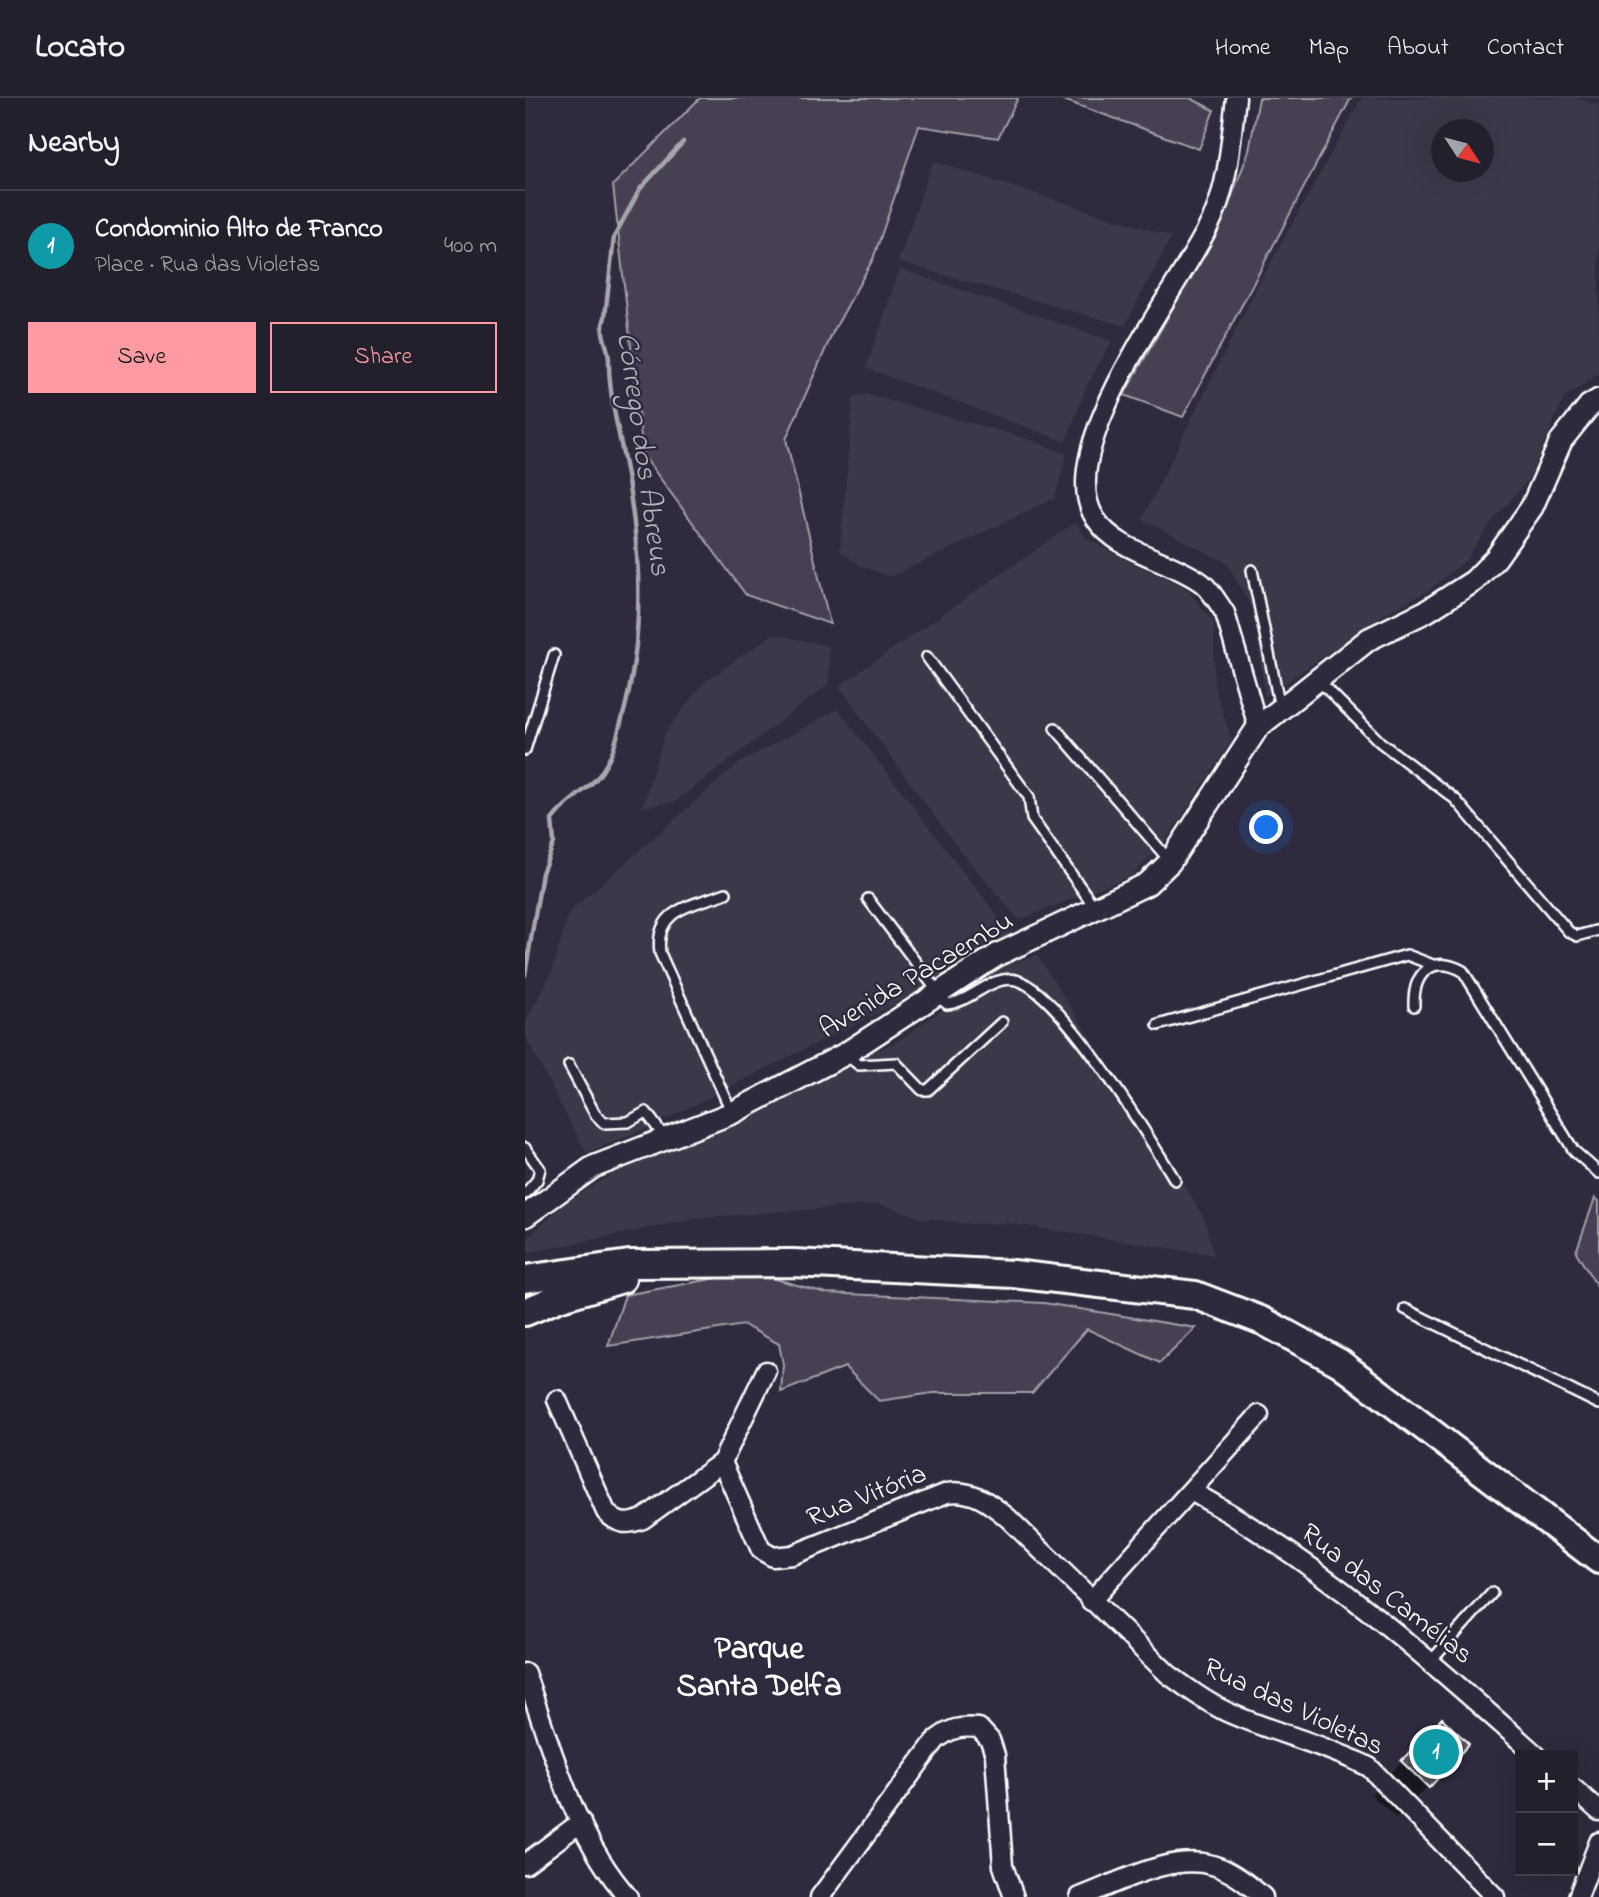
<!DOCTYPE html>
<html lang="en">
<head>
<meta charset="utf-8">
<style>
  :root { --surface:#23202e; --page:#2b2836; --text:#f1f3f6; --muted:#a3a3aa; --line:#403e4a; --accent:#ff9aa2 }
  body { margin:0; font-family:"Indie Flower",sans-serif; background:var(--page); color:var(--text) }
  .controls { position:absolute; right:21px; bottom:21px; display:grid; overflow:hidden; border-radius:0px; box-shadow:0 7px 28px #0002 }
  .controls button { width:63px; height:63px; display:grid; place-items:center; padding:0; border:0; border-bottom:2px solid var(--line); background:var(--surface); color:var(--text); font:35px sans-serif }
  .compass { position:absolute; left:906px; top:21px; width:63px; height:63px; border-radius:50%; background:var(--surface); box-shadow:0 7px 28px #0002; rotate:126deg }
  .you { position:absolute; left:742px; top:730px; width:24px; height:24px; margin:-18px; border:5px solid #fff; border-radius:50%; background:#1a73e8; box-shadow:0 0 0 10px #1a73e833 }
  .badge { display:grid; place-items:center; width:46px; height:46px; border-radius:50%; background:var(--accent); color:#fff; font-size:23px; font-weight:700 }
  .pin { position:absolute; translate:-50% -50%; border:4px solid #fff; box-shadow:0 2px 7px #0006 }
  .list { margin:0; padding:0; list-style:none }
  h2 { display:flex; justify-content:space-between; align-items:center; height:91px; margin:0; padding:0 28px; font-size:30px }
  h2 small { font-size:23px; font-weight:400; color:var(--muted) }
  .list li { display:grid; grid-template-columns:46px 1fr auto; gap:21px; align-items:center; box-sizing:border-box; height:112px; padding:0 28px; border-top:2px solid var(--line) }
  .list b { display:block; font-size:26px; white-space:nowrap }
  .list p { margin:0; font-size:23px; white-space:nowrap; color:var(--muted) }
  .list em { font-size:23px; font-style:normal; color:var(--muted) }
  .actions { display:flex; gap:14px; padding:21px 28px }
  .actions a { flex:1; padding:16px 0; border:2px solid var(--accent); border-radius:0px; text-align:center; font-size:24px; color:var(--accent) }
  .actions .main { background:var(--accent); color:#111 }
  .map { position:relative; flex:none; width:1074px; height:1799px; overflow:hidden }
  header { display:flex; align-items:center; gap:42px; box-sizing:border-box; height:98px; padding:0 35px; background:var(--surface); border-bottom:2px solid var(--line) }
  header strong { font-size:33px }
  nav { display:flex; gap:38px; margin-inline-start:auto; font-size:24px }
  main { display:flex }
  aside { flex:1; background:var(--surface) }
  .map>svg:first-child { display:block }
  .built { fill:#3c3749; fill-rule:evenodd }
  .green { fill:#464152; stroke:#a2a0a8; stroke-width:2 }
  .shadow { fill:#0007 }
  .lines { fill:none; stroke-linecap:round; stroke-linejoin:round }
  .stream { stroke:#a7a6ad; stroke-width:4.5 }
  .building { fill:#595564; stroke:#fff; stroke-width:2 }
  .service-casing { stroke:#fff; stroke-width:14 }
  .minor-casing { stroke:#fff; stroke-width:23 }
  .tertiary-casing { stroke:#fff; stroke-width:26 }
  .primary-casing { stroke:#fff; stroke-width:32 }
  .service { stroke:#2f2a3d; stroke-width:9 }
  .minor { stroke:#2f2a3d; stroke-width:18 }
  .tertiary { stroke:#2f2a3d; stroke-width:21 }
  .primary { stroke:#2f2a3d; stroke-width:26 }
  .labels { text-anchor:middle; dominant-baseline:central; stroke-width:5; stroke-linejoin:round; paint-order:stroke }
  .street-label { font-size:28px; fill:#fff; stroke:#2f2a3d }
  .water-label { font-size:30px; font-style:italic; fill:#b6b4bb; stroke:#2f2a3d }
  .quarter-label { font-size:32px; font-weight:bold; fill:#fff; stroke:#2f2a3d }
</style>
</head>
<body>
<header>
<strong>Locato</strong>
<nav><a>Home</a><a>Map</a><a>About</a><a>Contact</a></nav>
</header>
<main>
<aside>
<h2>Nearby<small></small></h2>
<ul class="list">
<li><span class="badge" style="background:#0f9aa8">1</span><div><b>Condominio Alto de Franco</b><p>Place · Rua das Violetas</p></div><em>400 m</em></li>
</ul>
<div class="actions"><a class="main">Save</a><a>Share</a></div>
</aside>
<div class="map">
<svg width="1074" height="1799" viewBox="0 0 1074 1799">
  <rect width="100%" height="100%" fill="#2f2a3d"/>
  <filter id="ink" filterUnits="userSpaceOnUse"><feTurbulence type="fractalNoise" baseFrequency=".0143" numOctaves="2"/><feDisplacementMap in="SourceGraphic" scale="14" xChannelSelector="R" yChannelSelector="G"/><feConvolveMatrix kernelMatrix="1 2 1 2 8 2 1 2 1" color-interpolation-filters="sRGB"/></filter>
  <g filter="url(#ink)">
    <path class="built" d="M837,0H1051L1074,7V276L1039,300L1004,381L968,422L940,463L903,493L861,515L740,599L729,514L702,465L617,421L733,187ZM916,32H958V74H916Z
      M408,63L646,139L600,228L373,164Z
      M375,171L587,243L561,289L541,344L341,270Z
      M341,296L503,341L542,356L530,400L366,479L336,468L315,453L328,299Z
      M551,424L560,439L602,463L659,488L689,524V588L707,642L642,741L608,777L494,822L432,749L314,588Z
      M248,536L304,548V586L151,703L117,709L140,635L178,585Z
      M313,611L488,838L388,897L125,1029L61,1055L0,938V925L27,874L44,814L214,665Z
      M512,857L627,1034L679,1120L689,1157L482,1125L447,1126L397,1120L355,1106L174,1120L2,1155L0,1143L40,1105L88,1076L248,1008L321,967L373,943L476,870Z"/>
    <path class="green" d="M175,0H493L473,40L394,28L348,161L308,234L261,341L305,526L221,497L118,357L88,87Z
      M533,0H665L689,12L674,51Z
      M734,0H826L658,319L599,297L699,119L724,53Z
      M1070,1100L1074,1103V1192L1051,1154Z
      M225,1174L301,1195L519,1205L671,1230L635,1265L562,1231L507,1295H408L354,1303L320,1269L256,1294L258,1266L254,1246L219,1227L83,1248L100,1197Z"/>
    <path class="shadow" d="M885,1655L903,1688L871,1720L846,1696Z"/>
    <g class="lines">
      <path class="stream" d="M0,877L17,775L29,745L27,722C41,701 67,692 79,670C89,655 92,638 97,621C124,526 114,427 93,332C88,309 84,288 84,265C85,247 73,238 80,219L89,139L115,91L158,44"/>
    </g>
    <path class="building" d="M917,1620L944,1646L904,1690L876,1663Z"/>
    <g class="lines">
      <defs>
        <path id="service" d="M727,472L755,610
          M402,559L504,699L507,721L571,811
          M793,582L855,644L930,701L1044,834L1052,838L1074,832
          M530,630L644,762
          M0,652L29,557
          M201,795C167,808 129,810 135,855L207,1015
          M343,801L407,886L411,897L422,906C445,905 467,876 491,882C534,892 625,1041 650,1082
          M889,908C888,876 906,856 938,873L1049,1053L1074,1075
          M633,927L882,857L908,867
          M321,957L334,967L371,965L397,992H403L477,924
          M44,967L70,1016L79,1025L103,1024L121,1014L140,1040
          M0,1050L15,1071L12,1082L0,1096
          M880,1211L1074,1306
          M906,1563L967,1495"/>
        <path id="minor" d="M711,0C706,39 704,83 688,119C659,186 525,350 570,420C592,455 645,461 677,485C687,493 693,505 700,515L733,629
          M32,1302L81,1414C93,1427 102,1427 118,1421L197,1364L241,1273
          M197,1364L236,1452L248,1459L267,1457L422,1395C447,1391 464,1404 483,1420L643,1576C662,1590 681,1604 702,1614C749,1635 799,1646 844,1669L970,1799
          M666,1393C796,1465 902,1559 1011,1657
          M566,1503L734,1317
          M0,1575C27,1651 49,1738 103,1799
          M1048,1690L1074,1713
          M0,1766L56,1724
          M295,1799L411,1642C426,1630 435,1628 454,1630L465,1642L470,1657L478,1768L489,1799
          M555,1799C593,1785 645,1755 687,1767C706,1772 723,1786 738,1799
          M1053,1799L1074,1744"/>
        <path id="tertiary" d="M0,1118L68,1069L207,1015L320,956L472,857L622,786L645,764L733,629L844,541L902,513L949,483L971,460L1007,409L1036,343L1064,308L1074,302"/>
        <path id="primary" d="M0,1181L104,1166L268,1165L488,1176L670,1197L738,1223L815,1265L1074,1462
          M0,1214L33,1200L97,1181"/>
      </defs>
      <use href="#service" class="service-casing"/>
      <use href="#minor" class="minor-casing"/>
      <use href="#tertiary" class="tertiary-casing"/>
      <use href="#primary" class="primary-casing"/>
      <use href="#service" class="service"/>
      <use href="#minor" class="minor"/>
      <use href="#tertiary" class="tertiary"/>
      <use href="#primary" class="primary"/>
    </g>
  </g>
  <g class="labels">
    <g class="street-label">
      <text transform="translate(392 878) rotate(-31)">Avenida Pacaembu</text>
      <text transform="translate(342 1399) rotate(-22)">Rua Vitória</text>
      <text transform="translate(861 1497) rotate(38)">Rua das Camélias</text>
      <text transform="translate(768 1610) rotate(25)">Rua das Violetas</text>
    </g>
    <g class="water-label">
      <text transform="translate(117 356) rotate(82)">Córrego dos Abreus</text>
    </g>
    <g class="quarter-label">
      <text x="234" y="1552">Parque<tspan x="234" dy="37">Santa Delfa</tspan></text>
    </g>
  </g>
</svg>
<div class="controls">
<button>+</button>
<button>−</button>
</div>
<svg class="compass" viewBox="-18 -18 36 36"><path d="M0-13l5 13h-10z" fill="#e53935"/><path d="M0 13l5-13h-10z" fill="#a3a3aa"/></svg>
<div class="you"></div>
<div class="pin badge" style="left:911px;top:1654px;background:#0f9aa8">1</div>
</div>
</main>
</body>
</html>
